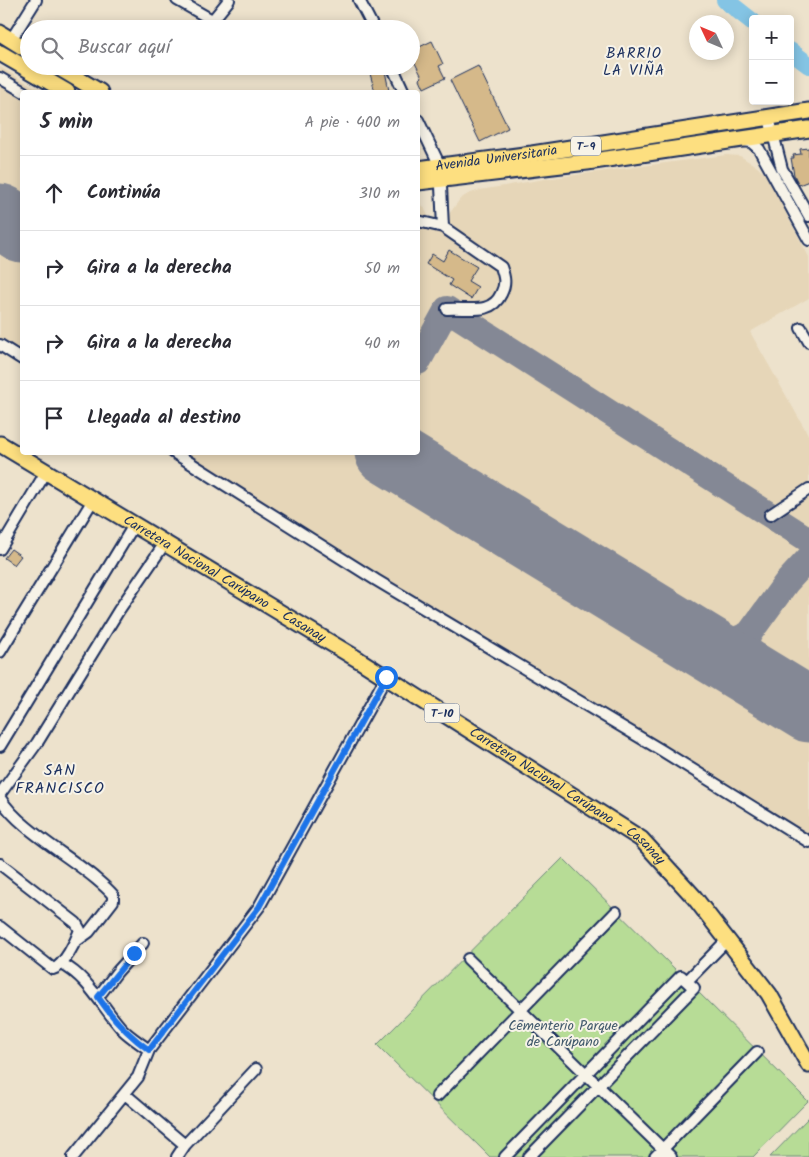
<!DOCTYPE html>
<html lang="es">
<head>
<meta charset="utf-8">
<style>
  :root { --surface:#fff; --page:#f2f2f3; --text:#2b2b33; --muted:#7c7c81; --line:#e1e1e2 }
  body { margin:0; font-family:Kalam,sans-serif; background:var(--page); color:var(--text) }
  .controls { position:absolute; right:15px; top:15px; display:grid; overflow:hidden; border-radius:5px; box-shadow:0 2px 12px #0003 }
  .controls button { width:45px; height:45px; display:grid; place-items:center; padding:0; border:0; border-bottom:1px solid var(--line); background:var(--surface); color:var(--text); font:25px sans-serif }
  .compass { position:absolute; left:689px; top:15px; width:45px; height:45px; border-radius:50%; background:var(--surface); box-shadow:0 2px 12px #0003; rotate:314deg }
  .stop { position:absolute; width:15px; height:15px; margin:-11px; border:4px solid #1a73e8; border-radius:50%; background:#fff }
  .stop.end { background:#1a73e8; border-color:#fff; box-shadow:0 1px 5px #0008 }
  .list { margin:0; padding:0; list-style:none }
  h2 { display:flex; justify-content:space-between; align-items:center; height:65px; margin:0; padding:0 20px; font-size:21px }
  h2 small { font-size:16px; font-weight:400; color:var(--muted) }
  .list li { display:grid; grid-template-columns:32px 1fr auto; gap:15px; align-items:center; box-sizing:border-box; height:75px; padding:0 20px; border-top:1px solid var(--line) }
  .list b { display:block; font-size:19px; white-space:nowrap }
  .list em { font-size:16px; font-style:normal; color:var(--muted) }
  .icon { flex:none; width:28px; height:28px; fill:none; stroke:currentColor; stroke-width:2; stroke-linecap:round; stroke-linejoin:round }
  .map { position:relative; flex:none; width:809px; height:1157px; overflow:hidden }
  .search { position:absolute; background:var(--surface); box-shadow:0 2px 12px #0003; left:20px; top:20px; width:400px; height:55px; display:flex; align-items:center; gap:12px; box-sizing:border-box; padding:0 18px; border-radius:28px; color:var(--muted); font-size:19px }
  .panel { position:absolute; background:var(--surface); box-shadow:0 2px 12px #0003; left:20px; top:90px; width:400px; height:365px; border-radius:5px }
  .map>svg:first-child { display:block }
  .built { fill:#e6d6b8 }
  .green { fill:#b7dc96; stroke:#69867a }
  .lines { fill:none; stroke-linecap:round; stroke-linejoin:round }
  .river { stroke:#84c4e4; stroke-width:18 }
  .taxiway { stroke:#848895; stroke-width:26 }
  .runway { stroke:#848895; stroke-width:65 }
  .building { fill:#d5b98a; stroke:#1b2f5e }
  .minor-casing { stroke:#1b2f5e; stroke-width:14 }
  .highway-casing { stroke:#1b2f5e; stroke-width:19 }
  .minor { stroke:#f7f3e8; stroke-width:10 }
  .highway { stroke:#fddf80; stroke-width:15 }
  .route { stroke:#1a73e8; stroke-width:6 }
  .labels { text-anchor:middle; dominant-baseline:central; stroke-width:4; stroke-linejoin:round; paint-order:stroke }
  .shield { fill:#f7f3e8; stroke:#5d6a87; stroke-width:1 }
  .shield-label { font-size:12px; font-weight:bold; fill:#1b2f5e }
  .street-label { font-size:14px; fill:#1b2f5e; stroke:#f7f3e8 }
  .park-label { font-size:14px; fill:#425a6c; stroke:#f7f3e8 }
  .neighbourhood-label { font-size:15px; letter-spacing:1px; fill:#1b2f5e; stroke:#f7f3e8 }
  .quarter-label { font-size:16px; letter-spacing:1px; fill:#1b2f5e; stroke:#f7f3e8 }
</style>
</head>
<body>
<div class="map">
<svg width="809" height="1157" viewBox="0 0 809 1157">
  <rect width="100%" height="100%" fill="#ede2cc"/>
  <filter id="ink" filterUnits="userSpaceOnUse"><feTurbulence type="fractalNoise" baseFrequency=".02" numOctaves="2"/><feDisplacementMap in="SourceGraphic" scale="10" xChannelSelector="R" yChannelSelector="G"/><feConvolveMatrix kernelMatrix="1 2 1 2 8 2 1 2 1" color-interpolation-filters="sRGB"/></filter>
  <g filter="url(#ink)">
    <path class="built" d="M0,67L43,92H22V363L0,349Z
      M726,155L740,156L756,166L766,175L809,257V298L750,332L809,436V848L289,532L165,453L418,452V202L424,207L429,218L447,217L460,199L468,194L480,190L545,179Z"/>
    <path class="green" d="M563,858L808,1101L753,1157H490L377,1045Z
      M809,1117V1157H770Z"/>
    <g class="lines">
      <path class="river" d="M725,0L753,22
        M790,51L809,65"/>
      <path class="taxiway" d="M418,362L447,309L809,540
        M749,634L786,583L809,558
        M705,647L722,646L749,634C743,651 747,659 754,676"/>
      <path class="runway" d="M0,216L22,230
        M387,452L809,710"/>
    </g>
    <path class="building" d="M432,41L443,64L439,66L445,78L424,88L420,79L422,77L411,55V51Z
      M384,66L389,91L375,92L369,70Z
      M478,66L508,128L480,142L450,80Z
      M809,148V181L799,185L794,175L791,158H794L793,155L801,154L800,149Z
      M449,250L477,267L468,281L478,287L471,299L449,285L452,280L426,264L432,254L443,261Z
      M11,549L21,556L14,565L4,558Z"/>
    <g class="lines">
      <defs>
        <path id="minor" d="M177,0L228,29
          M359,0L374,29
          M212,21L229,0
          M11,40L36,0
          M392,66L404,92
          M0,78L24,92
          M769,118L782,169L809,216
          M418,120L440,166L443,227L501,267C505,278 506,284 501,294C491,316 466,307 447,309
          M742,141L751,142L759,149L809,240
          M418,221L443,227
          M801,328L809,342
          M0,345L22,359
          M173,452L376,580L661,750L809,842
          M770,515L809,489
          M0,549L46,472
          M0,652L93,500
          M0,746L134,525
          M0,794L37,743L119,610L165,543
          M0,798C18,828 68,855 96,879C102,884 108,889 113,895V901L89,932L75,942
          M0,864L76,923L80,930C76,941 64,966 53,969L0,927
          M468,959L671,1157
          M62,964C89,978 102,1007 122,1029C130,1037 140,1043 149,1050
          M687,981L727,940
          M98,997L117,972L143,943
          M125,1094L185,1145
          M437,1096L616,912
          M73,1157L138,1077L149,1050L259,907L386,677
          M177,1157L185,1145L256,1069
          M505,1157L681,976L694,988L529,1157
          M655,1157L757,1052"/>
        <g id="highway">
          <path d="M0,33L29,51"/>
          <path d="M0,53L67,92"/>
          <path d="M56,66L100,92"/>
          <path id="s1" d="M418,169L532,154L809,111"/>
          <path d="M418,182L587,162L809,129"/>
          <path id="s2" d="M0,444L359,660L641,839L694,897L769,994L809,1065"/>
        </g>
      </defs>
      <use href="#minor" class="minor-casing"/>
      <use href="#highway" class="highway-casing"/>
      <use href="#minor" class="minor"/>
      <use href="#highway" class="highway"/>
    </g>
  </g>
  <g class="lines" filter="url(#ink)">
    <path class="route" d="M134,953L98,997C113,1019 128,1035 149,1050L259,907L386,677"/>
  </g>
  <g class="labels">
    <g class="shield">
      <rect x="571" y="136.5" width="30" height="19" rx="4"/>
      <rect x="424.5" y="703.5" width="35" height="19" rx="4"/>
    </g>
    <g class="shield-label">
      <text x="586" y="146">T-9</text>
      <text x="442" y="713">T-10</text>
    </g>
    <g class="street-label">
      <text stroke="none"><textPath href="#s1" startOffset="79">Avenida Universitaria</textPath></text>
      <text stroke="none"><textPath href="#s2" startOffset="262">Carretera Nacional Carúpano - Casanay</textPath></text>
      <text stroke="none"><textPath href="#s2" startOffset="668">Carretera Nacional Carúpano - Casanay</textPath></text>
    </g>
    <g class="park-label">
      <text x="563" y="1026">Cementerio Parque<tspan x="563" dy="16">de Carúpano</tspan></text>
    </g>
    <g class="neighbourhood-label">
      <text x="634" y="54">BARRIO<tspan x="634" dy="17">LA VIÑA</tspan></text>
    </g>
    <g class="quarter-label">
      <text x="60" y="770">SAN<tspan x="60" dy="18">FRANCISCO</tspan></text>
    </g>
  </g>
</svg>
<div class="controls">
<button>+</button>
<button>−</button>
</div>
<svg class="compass" viewBox="-18 -18 36 36"><path d="M0-13l5 13h-10z" fill="#e53935"/><path d="M0 13l5-13h-10z" fill="#7c7c81"/></svg>
<div class="stop" style="left:386px;top:677px"></div>
<div class="stop end" style="left:134px;top:953px"></div>
<div class="search"><svg class="icon" aria-label="search" viewBox="0 0 24 24"><circle cx="10" cy="10" r="6"/><path d="M15 15l6 6"/></svg>Buscar aquí</div>
<section class="panel">
<h2>5 min<small>A pie · 400 m</small></h2>
<ul class="list">
<li><svg class="icon" aria-label="ahead" viewBox="0 0 24 24"><path d="M12 20V5M6 11l6-6 6 6"/></svg><div><b>Continúa</b></div><em>310 m</em></li>
<li><svg class="icon" aria-label="right" viewBox="0 0 24 24"><path d="M7 20v-9h11M14 6l5 5-5 5"/></svg><div><b>Gira a la derecha</b></div><em>50 m</em></li>
<li><svg class="icon" aria-label="right" viewBox="0 0 24 24"><path d="M7 20v-9h11M14 6l5 5-5 5"/></svg><div><b>Gira a la derecha</b></div><em>40 m</em></li>
<li><svg class="icon" aria-label="arrive" viewBox="0 0 24 24"><path d="M6 21V4h12l-3 4 3 4H6"/></svg><div><b>Llegada al destino</b></div></li>
</ul>
</section>
</div>
</body>
</html>
